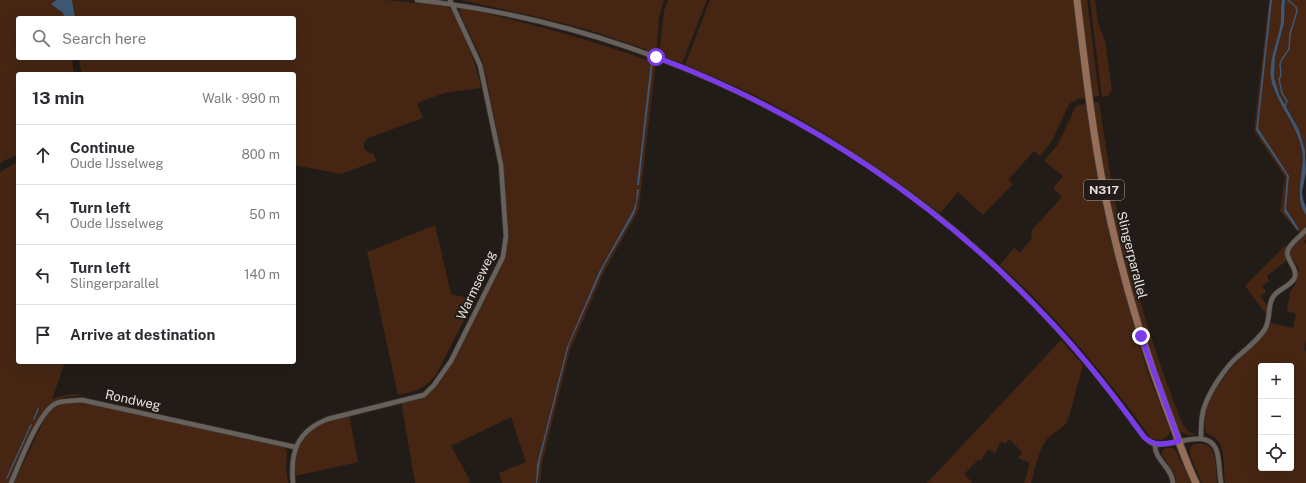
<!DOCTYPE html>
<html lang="en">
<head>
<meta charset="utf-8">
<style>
  :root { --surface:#fff; --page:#f7f7f7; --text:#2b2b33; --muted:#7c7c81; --line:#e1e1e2 }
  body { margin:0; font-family:"Public Sans",sans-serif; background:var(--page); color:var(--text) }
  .controls { position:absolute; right:12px; bottom:12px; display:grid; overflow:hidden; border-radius:4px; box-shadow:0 4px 16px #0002 }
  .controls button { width:36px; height:36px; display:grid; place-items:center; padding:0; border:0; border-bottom:1px solid var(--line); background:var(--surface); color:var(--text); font:20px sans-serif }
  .stop { position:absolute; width:12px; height:12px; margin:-9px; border:3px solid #7c3aed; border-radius:50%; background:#fff }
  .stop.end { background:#7c3aed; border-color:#fff; box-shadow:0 1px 4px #0008 }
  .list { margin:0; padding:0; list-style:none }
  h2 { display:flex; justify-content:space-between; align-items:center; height:52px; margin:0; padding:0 16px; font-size:17px }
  h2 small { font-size:13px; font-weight:400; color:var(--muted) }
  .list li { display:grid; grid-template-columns:26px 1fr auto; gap:12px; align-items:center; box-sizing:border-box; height:60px; padding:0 16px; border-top:1px solid var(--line) }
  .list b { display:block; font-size:15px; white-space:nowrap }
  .list p { margin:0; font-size:13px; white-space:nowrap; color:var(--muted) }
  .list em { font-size:13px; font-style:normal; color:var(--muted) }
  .icon { flex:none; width:22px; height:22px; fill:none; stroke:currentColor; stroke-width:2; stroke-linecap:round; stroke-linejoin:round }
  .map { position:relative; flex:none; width:1306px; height:483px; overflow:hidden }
  .search { position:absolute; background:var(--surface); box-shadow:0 4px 16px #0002; left:16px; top:16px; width:280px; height:44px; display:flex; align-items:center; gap:10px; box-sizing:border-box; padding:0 14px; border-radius:4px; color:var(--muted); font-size:15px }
  .panel { position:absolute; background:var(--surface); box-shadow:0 4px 16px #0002; left:16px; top:72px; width:280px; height:292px; border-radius:4px }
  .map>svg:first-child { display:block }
  .green { fill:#462613; fill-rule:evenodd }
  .water { fill:#3e5774 }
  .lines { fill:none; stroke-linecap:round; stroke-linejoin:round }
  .stream { stroke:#3e5774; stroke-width:1.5 }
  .minor-casing { stroke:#3b3634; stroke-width:6 }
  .primary-casing { stroke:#3b3634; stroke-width:9 }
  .minor { stroke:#68605b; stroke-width:4.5 }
  .primary { stroke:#966e57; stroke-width:7 }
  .route { stroke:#7c3aed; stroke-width:5 }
  .labels { text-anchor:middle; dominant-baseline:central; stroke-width:4; stroke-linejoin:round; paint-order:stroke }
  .shield { fill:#221c18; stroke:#a9a4a1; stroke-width:1 }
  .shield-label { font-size:12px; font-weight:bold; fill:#e3dedc }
  .street-label { font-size:13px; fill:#e3dedc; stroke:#221c18 }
</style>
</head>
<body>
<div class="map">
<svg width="1306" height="483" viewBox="0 0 1306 483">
  <rect width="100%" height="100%" fill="#221c18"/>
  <path class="green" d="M0,0H56L52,3L63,13L64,18H18V58H72L74,74H18V154L0,163Z
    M72,0H386L445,6L451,9C463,34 476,60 481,88L444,93L417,103L423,118L368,138C362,143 362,149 369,153L374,154L376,161L341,174L294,165V74H82L78,58H294V18H75Z
    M461,0H664L659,17L657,48L655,52L652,53L646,51V49L589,30L547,19Z
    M668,0H707L682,63L659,55L664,11Z
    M710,0H1074L1086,98L1078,99L1069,104L1052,141L1040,156L1034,151L1008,180L1013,184L983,215L958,192L940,213C887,173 833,136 774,105C745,90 715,77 685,65Z
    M1080,0H1087L1099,96L1093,97Z
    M1090,0H1095L1098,23L1105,40L1112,90L1108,96L1102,97Z
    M1269,0H1282V16L1271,78L1273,89L1296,132L1302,150L1303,167L1299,193L1301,203L1306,215V228L1300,234L1280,211L1285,177L1254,131Z
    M1285,0H1306V157L1299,130L1279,94L1274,77L1275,57L1284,23Z
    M460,9H467C528,23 588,39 647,60L648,57L656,60L639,207L637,213L603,274L570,350L542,463L540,483H502L499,473L526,462L511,417L451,446L471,482L468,483H415L401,401L427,394L431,392L442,378L499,272L506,257L508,243L505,184L503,161L487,80L482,60L459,11Z
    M1099,102C1104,135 1109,169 1115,201C1131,277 1154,353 1183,425L1188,431L1195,435H1188L1179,431C1138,325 1109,216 1093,103Z
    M1087,104L1105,211L1117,263L1146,368L1170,431L1169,435L1162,440L1151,439C1139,420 1124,401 1109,383C1076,341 1040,301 1000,265L1014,248L1020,253L1032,238L1031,234L1032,230L1062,197L1053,188L1063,176L1044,161L1058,144L1075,108L1079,105Z
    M18,161V362H65L52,399C64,395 73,393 85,395L66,397L56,401L47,407L10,483H0V172Z
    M435,225L451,294L467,298L479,277L483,283L437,373C426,389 416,391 398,395L367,252Z
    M1306,233V239L1304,241L1306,244V341L1304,349L1306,352V483H1225C1222,463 1229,441 1206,433C1205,427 1204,420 1205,414C1209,395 1229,369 1243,355C1253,345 1265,337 1271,323L1293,328L1296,314L1287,311L1290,292L1295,285L1299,268C1283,249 1291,247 1306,233ZM1261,366H1291V468H1261Z
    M1287,244L1285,250L1286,261L1267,276L1269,281L1262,286L1266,292L1260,296L1268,307L1266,314L1245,286Z
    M1061,340L1083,365L1068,420C1064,429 1053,432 1047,439C1038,450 1035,469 1031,483H1024L1030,463L1018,458L1022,452L1009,439L1005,444L1001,441L995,453L988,449L981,461L979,459L964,474L973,483H927Z
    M69,402L85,403L283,447L287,451L286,468L288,483H14L46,416L56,407Z
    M349,414L358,462L295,476C294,456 299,434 319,424C328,420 339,417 349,414Z
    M1194,444C1198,444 1203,443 1207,445C1217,449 1216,473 1217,483H1202L1190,455V448Z
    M1166,448H1172L1176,451L1191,483H1176L1175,475L1162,455V451Z"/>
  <path class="water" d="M56,0H72L75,18H64L63,13L51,4Z
    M1270,0H1272L1258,128L1289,176L1286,209L1299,229L1297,230L1284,211L1287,176L1256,130Z
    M1282,0H1285L1284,23L1275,57L1274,77L1279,94L1299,130L1305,151L1306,172L1302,192L1303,199L1306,208V215C1292,194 1306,172 1302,150C1298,128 1282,110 1274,89C1265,68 1276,48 1280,27C1282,18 1280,9 1282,0Z
    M651,61H652V70L639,185H637Z
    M637,189L639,190L636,208L634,214L604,266L569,345L540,460L537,483H536L537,465L567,347L599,272L633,211L636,202Z"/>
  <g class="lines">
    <path class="stream" d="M1285,106L1287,101L1282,93L1279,79L1281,76L1280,64L1282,59L1289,49L1290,34L1297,11L1296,7L1288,0
      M34,419L38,409
      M7,478L31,425"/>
    <defs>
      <path id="minor" d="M417,0C644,25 865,132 1026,296C1069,339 1108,387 1144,437C1147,440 1150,443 1154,444C1171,448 1206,427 1216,449C1220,458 1219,473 1221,483
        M1201,438C1201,431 1201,424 1202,417C1204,399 1221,374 1233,361C1243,351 1257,342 1265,329C1271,319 1267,306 1273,297C1278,289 1289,287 1294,279C1300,268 1282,258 1289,248C1293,241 1301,236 1306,230
        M1155,444C1154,460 1172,467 1173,483
        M11,483C19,465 38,413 55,404C62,400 74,401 82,400L295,447
        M293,483C290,452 297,431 328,419L424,395L434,385L451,361L503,257L506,236L501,165L483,79L480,65L450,0"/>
      <path id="primary" d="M1077,0C1085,65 1092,131 1105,195C1120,267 1140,338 1166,407C1176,432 1184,459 1196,483"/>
    </defs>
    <use href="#minor" class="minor-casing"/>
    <use href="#primary" class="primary-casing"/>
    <use href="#minor" class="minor"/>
    <use href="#primary" class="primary"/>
  </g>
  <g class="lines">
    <path class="route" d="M656,57C806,113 942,205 1051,322C1085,358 1115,397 1144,437C1155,447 1166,444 1179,441L1141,336"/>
  </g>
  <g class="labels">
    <rect class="shield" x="1084" y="180" width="40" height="20" rx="3"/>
    <g class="shield-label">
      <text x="1104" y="190">N317</text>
    </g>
    <g class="street-label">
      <text transform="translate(1132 255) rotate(76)">Slingerparallel</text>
      <text transform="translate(476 285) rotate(-65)">Warmseweg</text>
      <text transform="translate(133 400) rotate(12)">Rondweg</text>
    </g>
  </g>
</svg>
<div class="controls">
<button>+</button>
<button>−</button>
<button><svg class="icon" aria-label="locate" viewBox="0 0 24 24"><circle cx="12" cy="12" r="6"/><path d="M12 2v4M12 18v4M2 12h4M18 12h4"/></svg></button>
</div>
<div class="stop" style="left:656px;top:57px"></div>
<div class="stop end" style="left:1141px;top:336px"></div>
<div class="search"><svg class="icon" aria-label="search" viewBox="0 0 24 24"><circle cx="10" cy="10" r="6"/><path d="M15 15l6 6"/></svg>Search here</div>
<section class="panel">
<h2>13 min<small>Walk · 990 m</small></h2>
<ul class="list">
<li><svg class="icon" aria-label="ahead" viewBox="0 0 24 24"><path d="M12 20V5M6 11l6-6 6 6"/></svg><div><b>Continue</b><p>Oude IJsselweg</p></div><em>800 m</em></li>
<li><svg class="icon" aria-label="left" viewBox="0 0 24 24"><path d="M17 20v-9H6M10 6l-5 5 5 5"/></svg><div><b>Turn left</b><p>Oude IJsselweg</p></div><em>50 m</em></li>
<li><svg class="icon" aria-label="left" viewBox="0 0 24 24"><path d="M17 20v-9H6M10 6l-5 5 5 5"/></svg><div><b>Turn left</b><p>Slingerparallel</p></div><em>140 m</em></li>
<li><svg class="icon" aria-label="arrive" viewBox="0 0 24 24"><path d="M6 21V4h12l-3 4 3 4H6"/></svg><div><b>Arrive at destination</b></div></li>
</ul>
</section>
</div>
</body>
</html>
